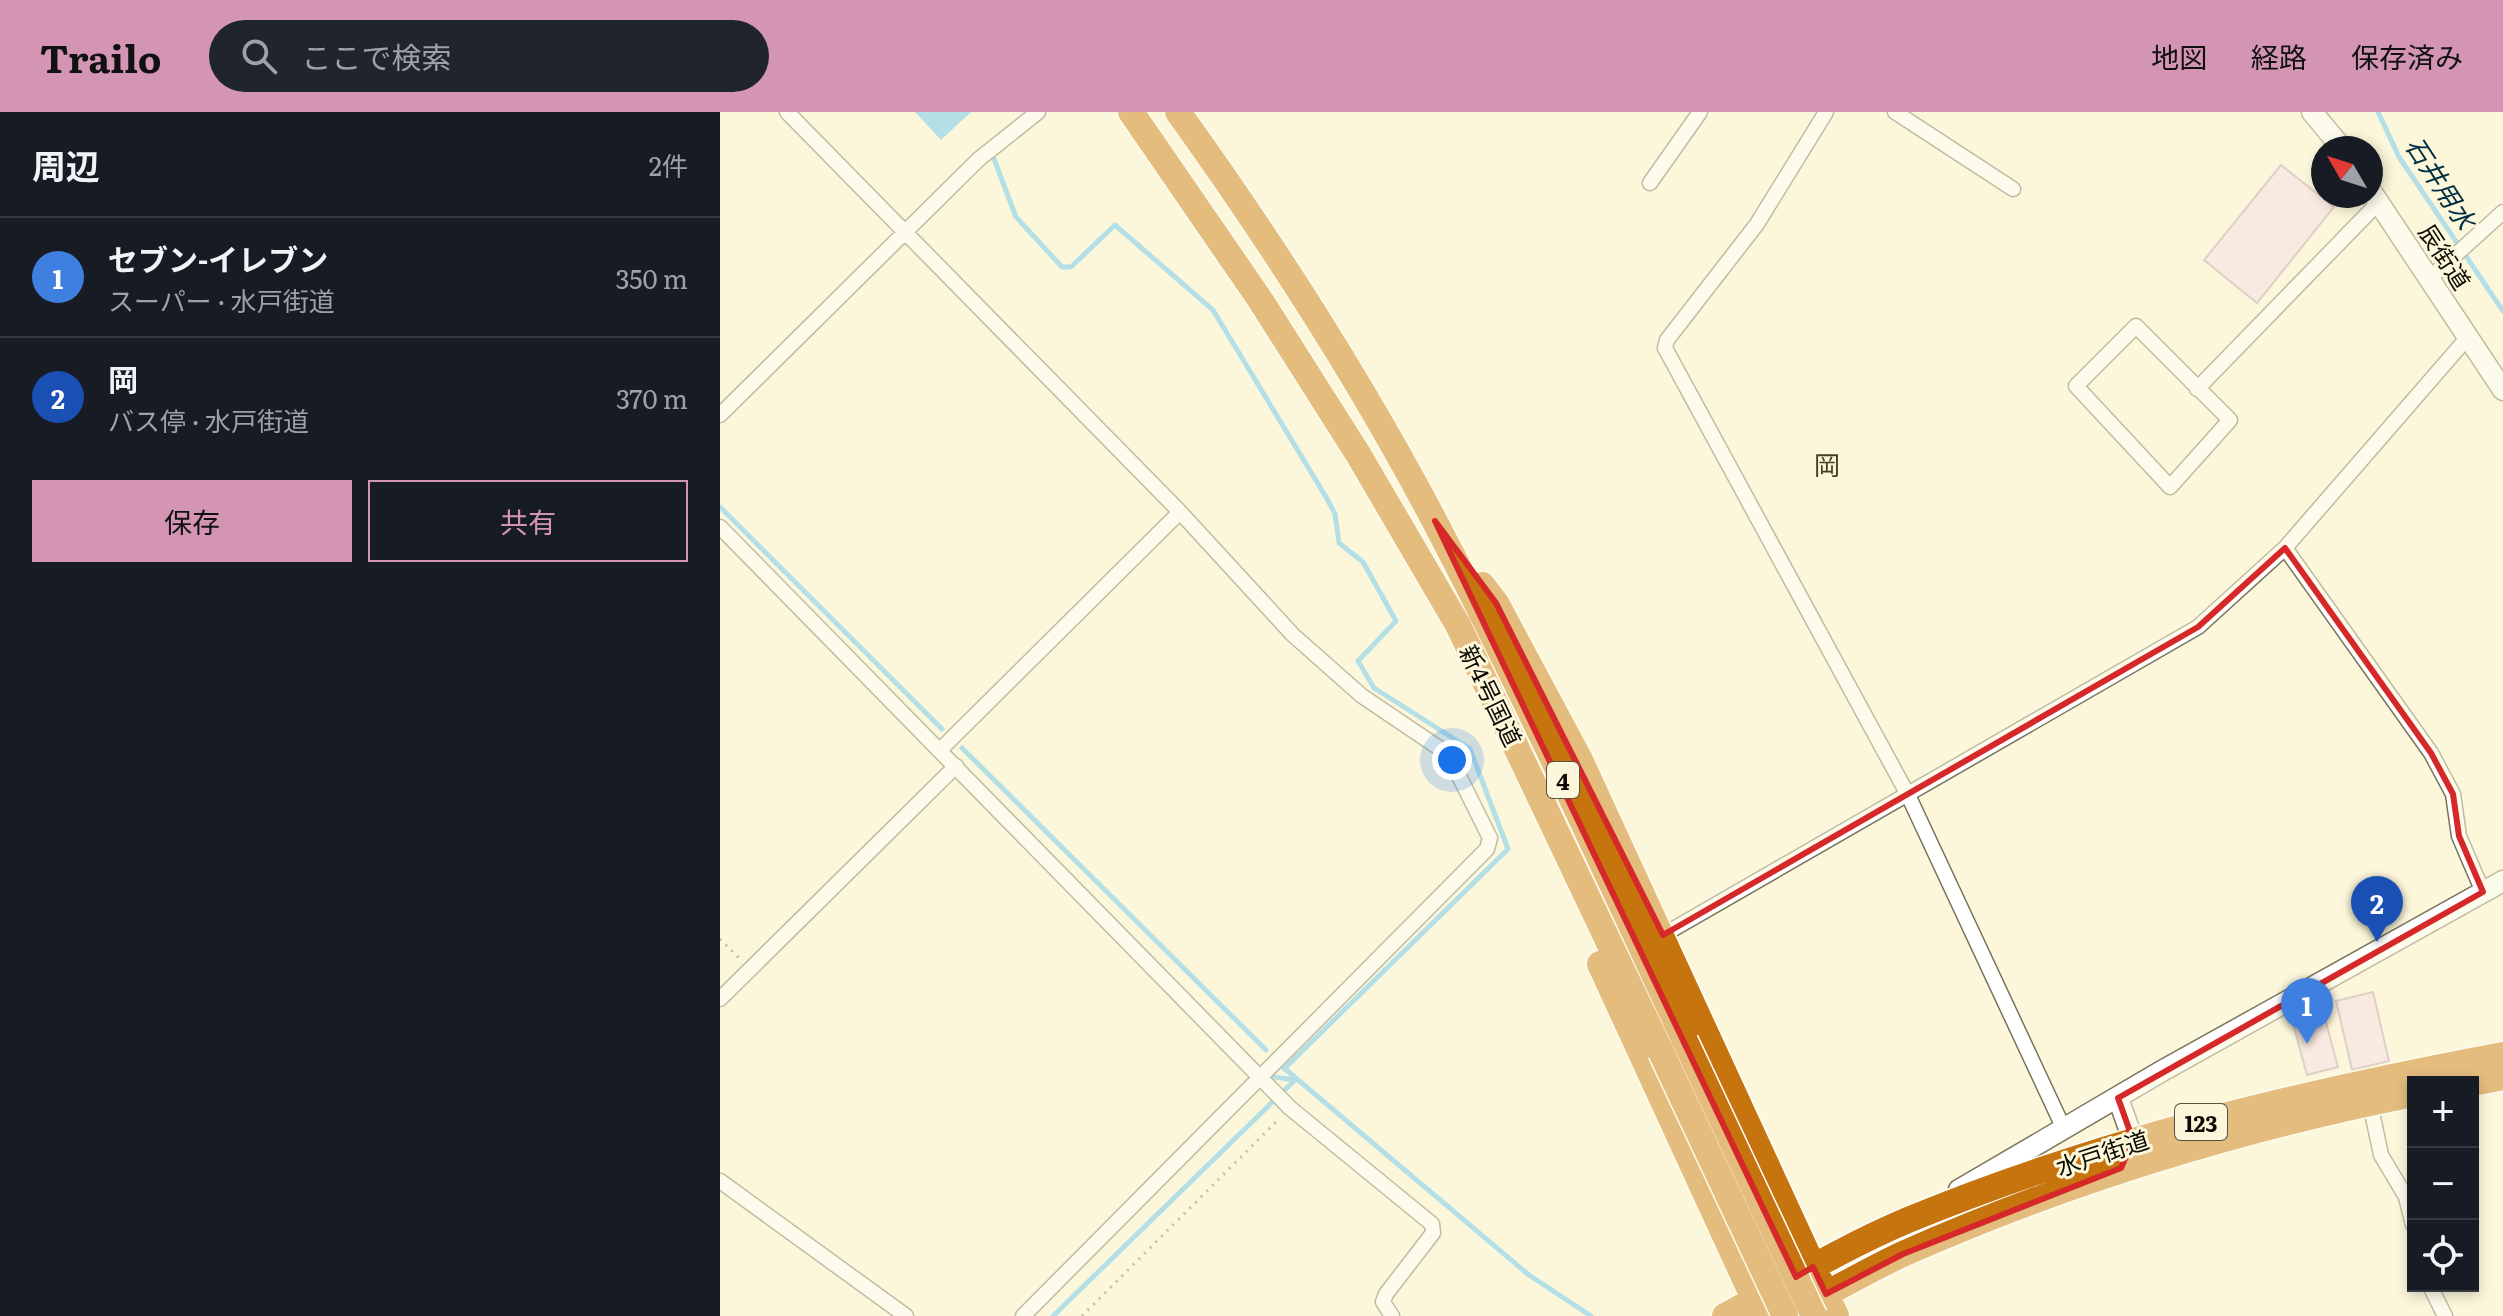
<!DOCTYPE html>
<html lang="ja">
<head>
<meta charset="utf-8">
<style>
  :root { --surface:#171b24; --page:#20242c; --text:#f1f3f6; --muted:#9ea1a6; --line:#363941; --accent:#d395b3 }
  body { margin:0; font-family:Literata,"Noto Sans JP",serif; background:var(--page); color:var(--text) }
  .controls { position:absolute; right:24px; bottom:24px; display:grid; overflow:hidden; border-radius:0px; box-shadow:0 4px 12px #0003 }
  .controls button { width:72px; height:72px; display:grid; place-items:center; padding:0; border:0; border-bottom:2px solid var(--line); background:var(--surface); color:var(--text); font:40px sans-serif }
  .compass { position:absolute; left:1591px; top:24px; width:72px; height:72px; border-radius:50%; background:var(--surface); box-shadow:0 4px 12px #0003; rotate:309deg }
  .you { position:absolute; left:732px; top:648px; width:28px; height:28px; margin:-20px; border:6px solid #fff; border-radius:50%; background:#1a73e8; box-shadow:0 0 0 12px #1a73e833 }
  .badge { display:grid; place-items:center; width:52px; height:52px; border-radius:50%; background:var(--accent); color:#fff; font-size:26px; font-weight:700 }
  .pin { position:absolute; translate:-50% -66px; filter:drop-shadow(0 2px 4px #0008) }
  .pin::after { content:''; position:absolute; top:42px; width:28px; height:24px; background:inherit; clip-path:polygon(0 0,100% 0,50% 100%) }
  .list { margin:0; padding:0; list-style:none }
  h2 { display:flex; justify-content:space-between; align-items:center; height:104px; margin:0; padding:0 32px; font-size:34px }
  h2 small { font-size:26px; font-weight:400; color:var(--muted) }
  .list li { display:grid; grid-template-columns:52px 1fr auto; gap:24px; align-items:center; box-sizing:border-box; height:120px; padding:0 32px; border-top:2px solid var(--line) }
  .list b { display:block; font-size:30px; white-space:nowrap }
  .list p { margin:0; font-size:26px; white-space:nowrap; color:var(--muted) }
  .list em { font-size:26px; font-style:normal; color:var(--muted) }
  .actions { display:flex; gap:16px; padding:24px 32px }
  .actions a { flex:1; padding:18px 0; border:2px solid var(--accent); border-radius:0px; text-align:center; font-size:28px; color:var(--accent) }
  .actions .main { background:var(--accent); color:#111 }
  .icon { flex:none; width:44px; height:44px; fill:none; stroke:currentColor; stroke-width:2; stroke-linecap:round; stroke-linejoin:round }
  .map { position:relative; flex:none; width:1783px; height:1204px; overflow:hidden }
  header { display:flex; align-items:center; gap:48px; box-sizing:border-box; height:112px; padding:0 40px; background:var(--accent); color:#111 }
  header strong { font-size:38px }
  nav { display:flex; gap:44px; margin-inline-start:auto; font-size:28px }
  .search { width:560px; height:72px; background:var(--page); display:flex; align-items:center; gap:20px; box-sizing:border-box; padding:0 28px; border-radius:44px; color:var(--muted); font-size:30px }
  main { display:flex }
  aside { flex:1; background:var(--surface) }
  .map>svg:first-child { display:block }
  .water { fill:#60c2f3 }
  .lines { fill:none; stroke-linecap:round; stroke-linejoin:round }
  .stream { stroke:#60c2f3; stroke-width:5 }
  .building { fill:#f3d8e8; stroke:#baa0b0; stroke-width:2 }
  .street-casing { stroke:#78735b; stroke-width:17 }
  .secondary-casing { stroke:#78735b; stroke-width:23 }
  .highway-casing { stroke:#fff; stroke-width:29 }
  .path { stroke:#7e7b6a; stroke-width:3; stroke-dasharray:2 6; stroke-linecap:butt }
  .street { stroke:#fff; stroke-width:14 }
  .secondary { stroke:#fff; stroke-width:20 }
  .highway { stroke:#c5740e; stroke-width:26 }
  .highway-bridge-casing { stroke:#fff; stroke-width:29; stroke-linecap:butt }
  .highway-bridge { stroke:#c5740e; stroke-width:26 }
  .marked { fill:none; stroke:#d62828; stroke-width:6; stroke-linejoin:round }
  .labels { text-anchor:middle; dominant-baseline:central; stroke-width:6; stroke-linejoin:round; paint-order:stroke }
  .shield { fill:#fcf7db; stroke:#555244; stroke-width:2 }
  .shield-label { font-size:22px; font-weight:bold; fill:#0d0b04 }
  .street-label { font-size:24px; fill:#0d0b04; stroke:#fcf7db }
  .water-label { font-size:26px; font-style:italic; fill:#002e42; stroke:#fcf7db }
  .neighbourhood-label { font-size:26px; fill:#433f28; stroke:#fcf7db }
</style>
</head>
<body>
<header>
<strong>Trailo</strong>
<div class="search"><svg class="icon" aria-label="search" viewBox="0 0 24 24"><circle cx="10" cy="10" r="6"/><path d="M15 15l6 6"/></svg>ここで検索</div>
<nav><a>地図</a><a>経路</a><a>保存済み</a></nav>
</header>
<main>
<aside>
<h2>周辺<small>2件</small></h2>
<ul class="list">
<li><span class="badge" style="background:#3f7fe0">1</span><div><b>セブン-イレブン</b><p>スーパー · 水戸街道</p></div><em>350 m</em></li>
<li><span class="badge" style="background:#1a4fb4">2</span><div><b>岡</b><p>バス停 · 水戸街道</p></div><em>370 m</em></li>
</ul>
<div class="actions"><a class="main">保存</a><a>共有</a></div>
</aside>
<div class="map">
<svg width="1783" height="1204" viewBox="0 0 1783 1204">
  <rect width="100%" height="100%" fill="#fcf7db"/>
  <path class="water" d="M195,0H251L221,28Z"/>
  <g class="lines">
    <path class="stream" d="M1658,0L1679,45L1783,199
      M271,39L296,105L342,155H351L395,113L493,198L606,385L615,402L619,431L643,450L676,509L638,549L654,576L750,637L788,737L564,957
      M0,395L222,617
      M242,636L546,938
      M564,956L809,1163L871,1204
      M548,964L575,968
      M333,1204L575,968"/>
  </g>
  <path class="building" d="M1561,53L1614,95L1537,191L1484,148Z
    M1653,880L1669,949L1632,958L1616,889Z
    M1604,903L1618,955L1587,963L1573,912Z"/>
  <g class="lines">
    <defs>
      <path id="street" d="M67,0L460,400L573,523L642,584L728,642L770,726L767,737L303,1204
        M1106,0L1037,112L947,228L945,236L1188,683L1344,1017
        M1175,0L1293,77
        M930,71L980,0
        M1710,166L1783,100
        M1416,214L1510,308L1450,375L1356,274Z
        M1477,277L1659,90
        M0,303L259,47L318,0
        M0,415L570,996L712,1112L713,1121L666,1182L663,1190L672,1204
        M1565,436L1711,641L1733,682L1739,724L1763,780
        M220,638L460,400
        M943,823L1478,515L1565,436L1748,225
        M0,887L236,654
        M1649,986L1661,1043L1686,1085L1693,1113
        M0,1069L186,1204
        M1710,1174L1725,1204"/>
      <path id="secondary" d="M1592,0L1622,36
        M1651,79L1783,278
        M1398,986L1413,1028L1407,1042
        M1239,1078L1442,959L1783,769"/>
      <path id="highway" d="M411,0L541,189L638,342L738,513L941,940
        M458,0C552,131 640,267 715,410C804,580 884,755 965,929
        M762,473L776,491L860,648L1116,1204
        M880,852L1042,1204
        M1753,971L1783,965
        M1094,1188C1124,1173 1154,1155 1185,1141C1348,1069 1518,1017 1693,982
        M1005,1204C1065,1171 1124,1135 1188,1108C1379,1029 1580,981 1783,943"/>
    </defs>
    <use href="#street" class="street-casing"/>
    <use href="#secondary" class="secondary-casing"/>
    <use href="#highway" class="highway-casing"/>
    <path class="path" d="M0,827L20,847
      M362,1204L559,1007"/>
    <use href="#street" class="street"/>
    <use href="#secondary" class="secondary"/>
    <use href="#highway" class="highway"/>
    <defs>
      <path id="highway-bridge" d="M965,929L1094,1204
        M941,940L1065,1204"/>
    </defs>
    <use href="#highway-bridge" class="highway-bridge-casing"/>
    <use href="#highway-bridge" class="highway-bridge"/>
  </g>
  <path d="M0 0H1783V1204H0ZM715,409L776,491L943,823L1478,515L1565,436L1711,641L1733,682L1739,724L1763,780L1398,986L1413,1028L1401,1056L1183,1142L1106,1182L1093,1155L1076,1165Z" fill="#fcf7db" fill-opacity=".55" fill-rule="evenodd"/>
  <path class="marked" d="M715,409L776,491L943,823L1478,515L1565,436L1711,641L1733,682L1739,724L1763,780L1398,986L1413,1028L1401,1056L1183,1142L1106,1182L1093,1155L1076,1165Z"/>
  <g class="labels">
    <g class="shield">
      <rect x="827" y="650" width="32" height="36" rx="6"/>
      <rect x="1455" y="992" width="52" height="36" rx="6"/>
    </g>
    <g class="shield-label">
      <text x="843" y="668">4</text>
      <text x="1481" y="1010">123</text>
    </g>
    <g class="street-label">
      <text transform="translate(1726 144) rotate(57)">辰街道</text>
      <text transform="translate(772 583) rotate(64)">新4号国道</text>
      <text transform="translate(1382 1040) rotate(-18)">水戸街道</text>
    </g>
    <g class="water-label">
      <text transform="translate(1722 70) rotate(57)">石井用水</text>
    </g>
    <g class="neighbourhood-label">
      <text x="1107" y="351">岡</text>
    </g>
  </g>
</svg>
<div class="controls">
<button>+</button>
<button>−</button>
<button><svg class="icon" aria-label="locate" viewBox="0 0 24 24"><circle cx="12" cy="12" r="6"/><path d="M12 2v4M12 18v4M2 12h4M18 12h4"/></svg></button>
</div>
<svg class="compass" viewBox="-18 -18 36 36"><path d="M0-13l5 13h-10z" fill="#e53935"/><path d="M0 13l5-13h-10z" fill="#9ea1a6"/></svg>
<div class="you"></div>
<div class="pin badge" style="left:1587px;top:932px;background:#3f7fe0">1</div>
<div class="pin badge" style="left:1657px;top:830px;background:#1a4fb4">2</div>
</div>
</main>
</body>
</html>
